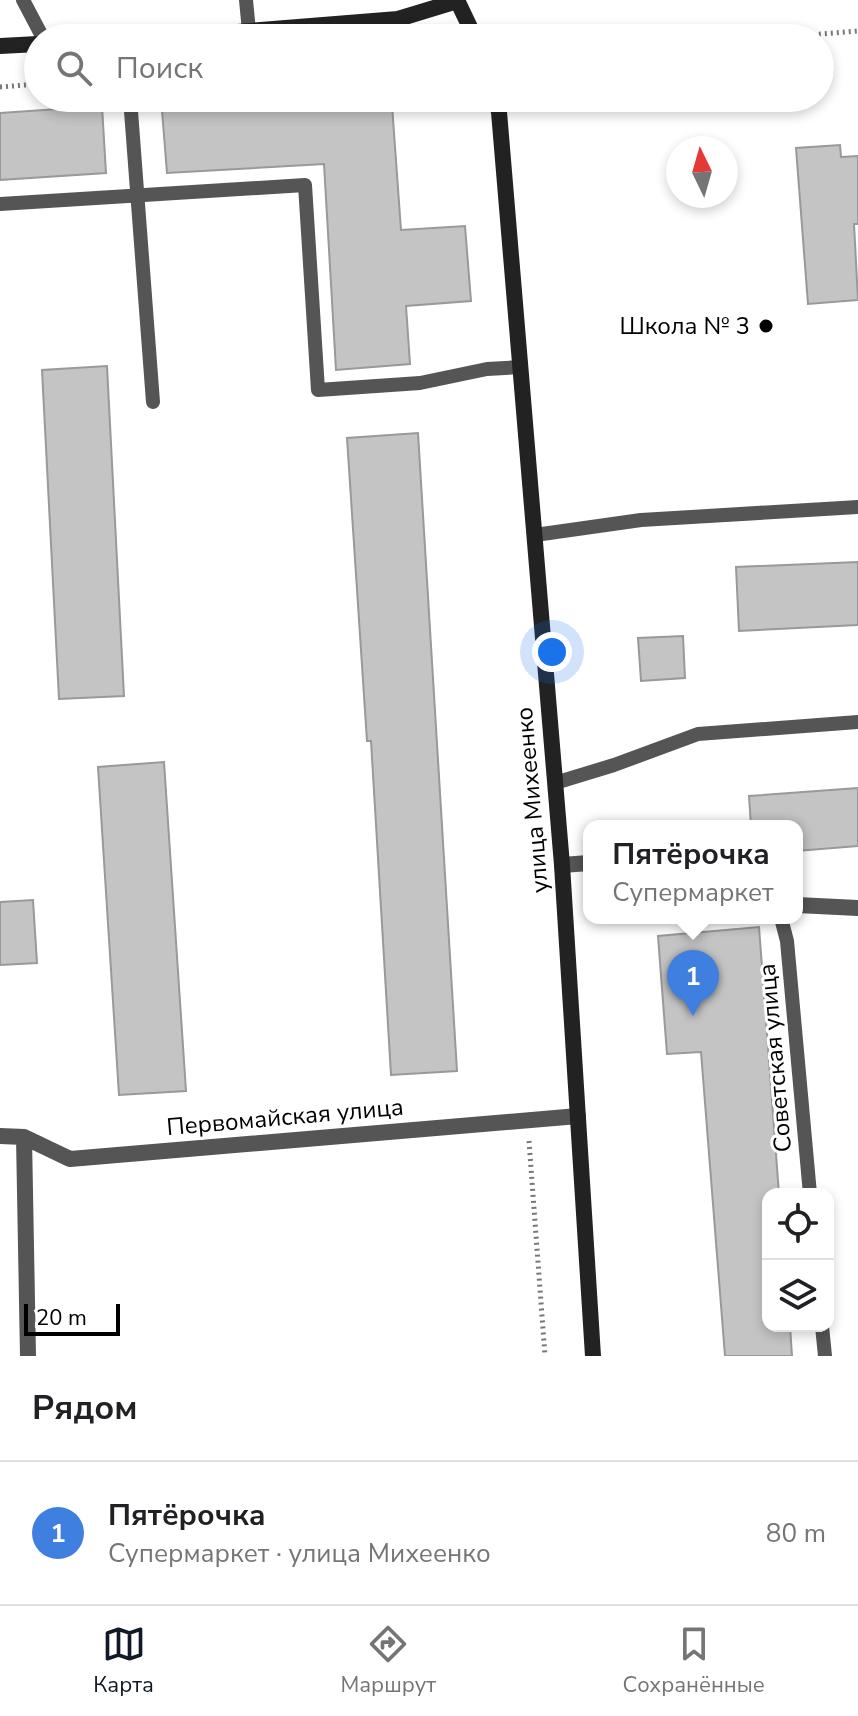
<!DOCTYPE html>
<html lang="ru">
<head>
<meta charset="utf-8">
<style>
  :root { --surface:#fff; --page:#f6f6f6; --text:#202124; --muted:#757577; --line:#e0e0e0; --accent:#111827 }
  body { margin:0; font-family:"Nunito Sans",sans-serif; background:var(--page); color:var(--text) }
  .controls { position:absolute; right:24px; bottom:24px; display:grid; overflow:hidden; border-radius:16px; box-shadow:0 4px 12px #0003 }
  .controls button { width:72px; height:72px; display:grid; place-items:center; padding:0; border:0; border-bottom:2px solid var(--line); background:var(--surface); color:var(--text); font:40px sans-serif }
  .compass { position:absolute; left:666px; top:136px; width:72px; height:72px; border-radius:50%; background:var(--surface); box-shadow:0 4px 12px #0003; rotate:355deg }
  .scale { position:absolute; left:24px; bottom:20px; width:96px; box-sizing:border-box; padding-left:8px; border:4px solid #000; border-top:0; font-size:22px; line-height:28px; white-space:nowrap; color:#000; -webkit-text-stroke:6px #fff; paint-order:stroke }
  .you { position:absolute; left:552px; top:652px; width:28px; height:28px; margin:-20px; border:6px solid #fff; border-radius:50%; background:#1a73e8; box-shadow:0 0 0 12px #1a73e833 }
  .badge { display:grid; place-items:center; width:52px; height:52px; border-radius:50%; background:var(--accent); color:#fff; font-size:26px; font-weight:700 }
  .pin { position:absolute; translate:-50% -66px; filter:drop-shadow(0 2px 4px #0008) }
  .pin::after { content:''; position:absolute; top:42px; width:28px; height:24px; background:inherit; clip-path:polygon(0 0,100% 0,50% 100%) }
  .popup { position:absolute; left:583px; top:820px; width:220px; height:104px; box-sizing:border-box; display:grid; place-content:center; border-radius:16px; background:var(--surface); filter:drop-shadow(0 2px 6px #0005); font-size:26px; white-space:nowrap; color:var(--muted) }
  .popup b { font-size:30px; color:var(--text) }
  .popup::after { content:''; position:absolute; left:50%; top:100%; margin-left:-16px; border:16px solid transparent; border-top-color:var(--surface) }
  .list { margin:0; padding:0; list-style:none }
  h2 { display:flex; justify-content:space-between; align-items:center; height:104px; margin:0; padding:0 32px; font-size:34px }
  h2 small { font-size:26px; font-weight:400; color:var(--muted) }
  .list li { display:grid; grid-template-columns:52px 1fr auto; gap:24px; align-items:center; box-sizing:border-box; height:144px; padding:0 32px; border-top:2px solid var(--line) }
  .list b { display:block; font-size:30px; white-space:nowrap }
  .list p { margin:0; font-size:26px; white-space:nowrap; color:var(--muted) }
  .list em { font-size:26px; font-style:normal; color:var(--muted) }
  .icon { flex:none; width:44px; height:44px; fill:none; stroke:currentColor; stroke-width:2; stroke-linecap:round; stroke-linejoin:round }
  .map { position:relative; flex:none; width:858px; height:1356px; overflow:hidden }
  .search { position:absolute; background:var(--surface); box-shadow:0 4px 12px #0003; left:24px; right:24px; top:24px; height:88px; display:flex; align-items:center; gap:20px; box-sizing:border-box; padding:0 28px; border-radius:44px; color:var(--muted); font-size:30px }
  .sheet { height:248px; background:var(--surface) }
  nav { display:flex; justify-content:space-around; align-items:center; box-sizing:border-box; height:112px; border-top:2px solid var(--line); background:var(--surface); font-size:22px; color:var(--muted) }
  nav a { display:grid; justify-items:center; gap:4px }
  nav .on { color:var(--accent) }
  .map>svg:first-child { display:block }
  .building { fill:#c4c4c4; stroke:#999; stroke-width:2 }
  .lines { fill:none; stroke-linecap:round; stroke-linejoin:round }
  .path { stroke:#777; stroke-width:5; stroke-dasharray:2 4; stroke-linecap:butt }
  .lane { stroke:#555; stroke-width:14 }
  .street { stroke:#555; stroke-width:16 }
  .secondary { stroke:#222; stroke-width:16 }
  .poi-dot { fill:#000; stroke:#fff; stroke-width:3 }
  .labels { text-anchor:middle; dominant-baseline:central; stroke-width:6; stroke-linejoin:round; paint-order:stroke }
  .poi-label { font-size:24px; fill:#000; stroke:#fff; text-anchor:end }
  .street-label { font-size:24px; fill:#000; stroke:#fff }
</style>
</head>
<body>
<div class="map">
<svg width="858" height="1356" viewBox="0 0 858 1356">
  <rect width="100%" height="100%" fill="#fff"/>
  <path class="building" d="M161,98H385L392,105L401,230L465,226L471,301L406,306L410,364L336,370L324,164L167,173Z
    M102,106L106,173L0,180V113Z
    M840,145L841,157L858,156V224H854L858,300L808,304L796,148Z
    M107,366L124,696L59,699L42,370Z
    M418,433L457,1071L391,1075L371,741H367L347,438Z
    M858,562V625L739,631L736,567Z
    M683,636L685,678L641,681L638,638Z
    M164,762L186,1091L119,1095L98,767Z
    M858,788V846L797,851V826H751L749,796Z
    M33,900L37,963L0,965V902Z
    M759,927L779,1194H768V1326H790L792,1356H725L701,1052L667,1054L658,936Z"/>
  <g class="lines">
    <path class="path" d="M499,37L542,32L547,38
      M771,38L858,31
      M0,87L38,84
      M529,1141L545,1356"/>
    <path class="lane" d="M23,0L43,38
      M246,0L249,31
      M130,98L153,402
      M0,204L305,185L318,390L420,383L487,369L521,367
      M535,535L641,520L858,507
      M555,783L614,765L698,734L858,722
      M781,918L787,941L810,1194
      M822,1326L825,1356"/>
    <path class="street" d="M562,865L589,863
      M797,905L858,908
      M0,1136L24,1137L70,1159L578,1116
      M24,1137L28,1356"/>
    <path class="secondary" d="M457,0L475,38
      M162,38L398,19L457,1
      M0,46L38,44
      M495,98L499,112L562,865L593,1356"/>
  </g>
  <circle class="poi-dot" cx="766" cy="326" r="8"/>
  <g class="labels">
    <g class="poi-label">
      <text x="750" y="326">Школа № 3</text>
    </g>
    <g class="street-label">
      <text transform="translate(532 800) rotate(-95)">улица Михеенко</text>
      <text transform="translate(775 1058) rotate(-95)">Советская улица</text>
      <text transform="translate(285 1117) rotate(-5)">Первомайская улица</text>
    </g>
  </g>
</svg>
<div class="controls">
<button><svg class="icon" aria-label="locate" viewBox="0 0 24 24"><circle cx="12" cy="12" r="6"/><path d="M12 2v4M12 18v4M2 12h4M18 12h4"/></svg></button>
<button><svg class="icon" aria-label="layers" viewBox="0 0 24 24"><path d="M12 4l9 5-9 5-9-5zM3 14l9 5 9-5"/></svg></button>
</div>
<svg class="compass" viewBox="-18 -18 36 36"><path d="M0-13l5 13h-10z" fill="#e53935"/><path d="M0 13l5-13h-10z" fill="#757577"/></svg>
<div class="scale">20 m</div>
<div class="you"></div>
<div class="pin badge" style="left:693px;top:1016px;background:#3f7fe0">1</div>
<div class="popup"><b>Пятёрочка</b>Супермаркет</div>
<div class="search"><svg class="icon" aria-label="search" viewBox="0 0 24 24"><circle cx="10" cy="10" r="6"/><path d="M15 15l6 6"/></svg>Поиск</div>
</div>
<section class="sheet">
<h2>Рядом<small></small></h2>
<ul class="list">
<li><span class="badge" style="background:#3f7fe0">1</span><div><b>Пятёрочка</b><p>Супермаркет · улица Михеенко</p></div><em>80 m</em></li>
</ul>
</section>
<nav>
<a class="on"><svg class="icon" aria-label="map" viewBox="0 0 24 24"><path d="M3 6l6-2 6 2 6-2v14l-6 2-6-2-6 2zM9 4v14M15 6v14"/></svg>Карта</a>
<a><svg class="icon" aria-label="directions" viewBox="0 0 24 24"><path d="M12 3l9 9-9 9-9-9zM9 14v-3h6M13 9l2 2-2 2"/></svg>Маршрут</a>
<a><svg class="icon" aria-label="saved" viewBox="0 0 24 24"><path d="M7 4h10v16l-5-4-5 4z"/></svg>Сохранённые</a>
</nav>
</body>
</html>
